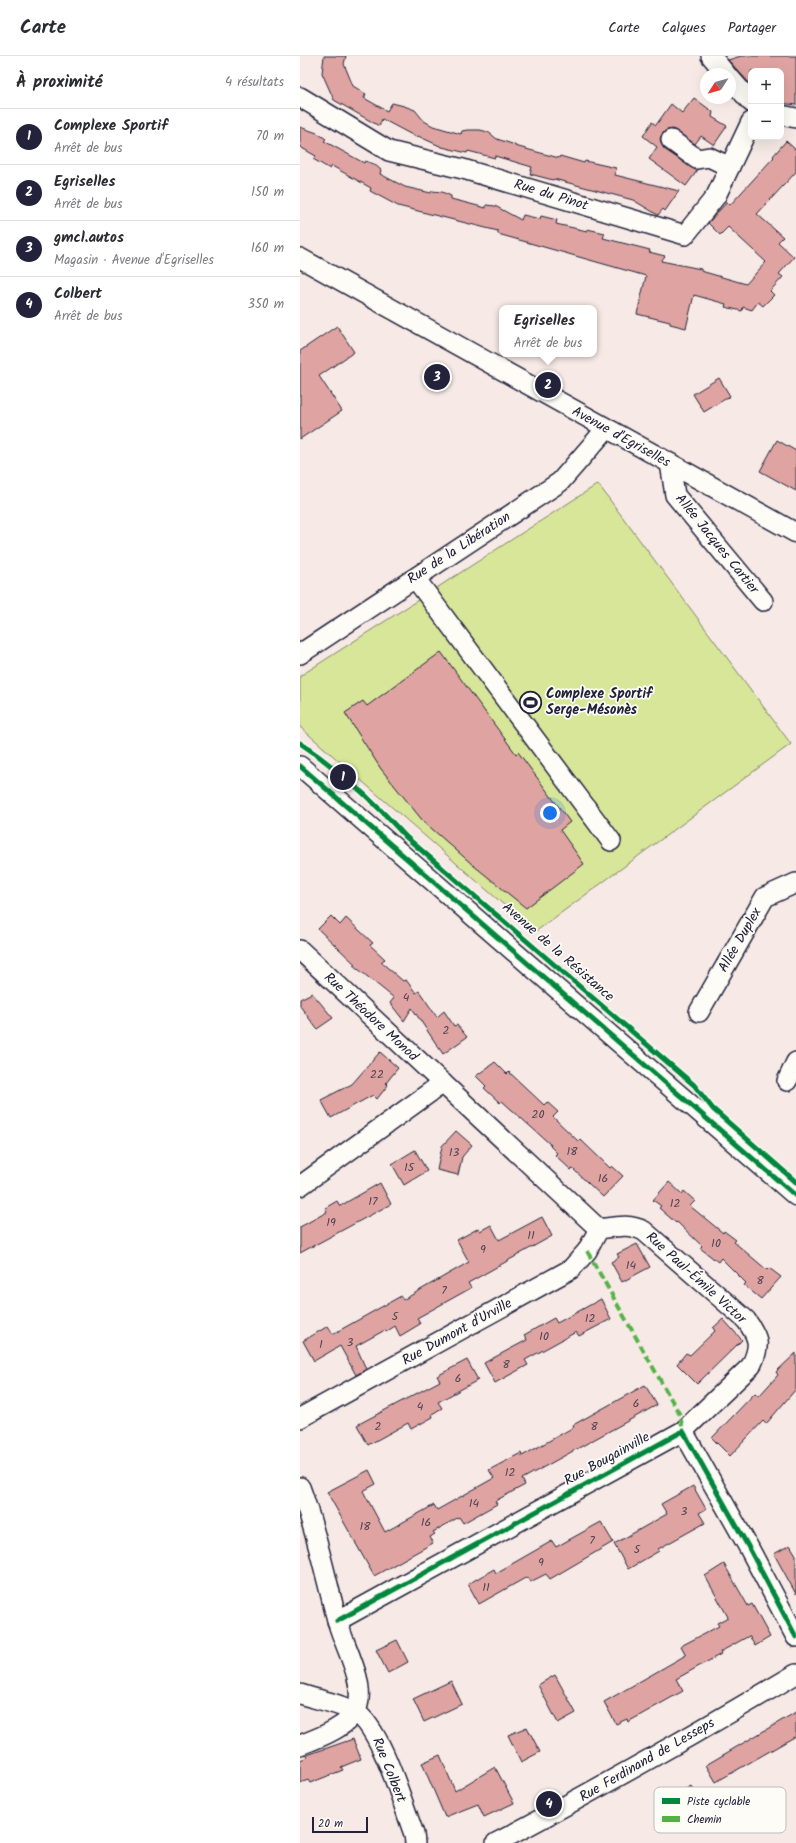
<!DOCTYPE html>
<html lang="fr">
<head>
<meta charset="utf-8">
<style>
  :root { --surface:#fff; --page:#f7f7f7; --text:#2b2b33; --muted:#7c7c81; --line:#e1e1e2; --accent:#22223b }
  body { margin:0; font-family:Kalam,sans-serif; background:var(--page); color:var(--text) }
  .controls { position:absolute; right:12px; top:12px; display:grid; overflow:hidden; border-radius:8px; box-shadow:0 4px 16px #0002 }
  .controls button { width:36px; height:36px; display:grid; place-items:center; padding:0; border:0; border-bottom:1px solid var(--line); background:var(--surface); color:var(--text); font:20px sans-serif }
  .compass { position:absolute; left:400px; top:12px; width:36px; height:36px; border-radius:50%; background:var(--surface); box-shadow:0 4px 16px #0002; rotate:234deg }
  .scale { position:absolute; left:12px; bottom:10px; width:56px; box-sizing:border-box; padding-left:4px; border:2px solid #22223b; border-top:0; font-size:11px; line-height:14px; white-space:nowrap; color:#22223b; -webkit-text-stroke:3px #fdfcf7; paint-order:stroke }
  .you { position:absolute; left:250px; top:757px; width:14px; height:14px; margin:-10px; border:3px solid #fff; border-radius:50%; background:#1a73e8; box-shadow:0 0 0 6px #1a73e833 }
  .badge { display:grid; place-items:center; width:26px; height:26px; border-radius:50%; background:var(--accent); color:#fff; font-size:13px; font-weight:700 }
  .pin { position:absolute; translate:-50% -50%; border:2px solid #fff; box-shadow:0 1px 4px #0006 }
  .popup { position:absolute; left:199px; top:249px; width:98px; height:52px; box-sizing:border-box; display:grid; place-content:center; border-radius:8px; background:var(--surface); filter:drop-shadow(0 1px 3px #0005); font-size:13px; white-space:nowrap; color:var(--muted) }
  .popup b { font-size:15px; color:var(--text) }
  .popup::after { content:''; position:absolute; left:50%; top:100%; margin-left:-8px; border:8px solid transparent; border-top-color:var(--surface) }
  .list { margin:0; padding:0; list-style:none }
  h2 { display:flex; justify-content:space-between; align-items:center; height:52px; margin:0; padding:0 16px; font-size:17px }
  h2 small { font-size:13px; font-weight:400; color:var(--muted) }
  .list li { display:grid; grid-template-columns:26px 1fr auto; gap:12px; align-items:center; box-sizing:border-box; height:56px; padding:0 16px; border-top:1px solid var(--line) }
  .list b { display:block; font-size:15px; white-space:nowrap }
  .list p { margin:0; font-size:13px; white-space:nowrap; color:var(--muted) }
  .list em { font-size:13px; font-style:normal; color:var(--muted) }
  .map { position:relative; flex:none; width:496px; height:1787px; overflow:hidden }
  header { display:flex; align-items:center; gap:24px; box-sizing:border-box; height:56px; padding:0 20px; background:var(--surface); border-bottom:1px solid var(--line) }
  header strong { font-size:19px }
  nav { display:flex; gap:22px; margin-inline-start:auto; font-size:14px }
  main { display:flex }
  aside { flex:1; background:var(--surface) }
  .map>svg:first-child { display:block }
  .green { fill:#d8e699; stroke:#7d846a }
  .building { fill:#dfa4a1; stroke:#22223b }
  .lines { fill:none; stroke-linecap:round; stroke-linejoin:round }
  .minor-casing { stroke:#22223b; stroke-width:22 }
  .minor { stroke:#fdfcf7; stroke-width:19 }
  .quiet { stroke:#55b146; stroke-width:4; stroke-dasharray:8 4; stroke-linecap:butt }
  .cycleway-casing { stroke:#fdfcf7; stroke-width:8 }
  .cycleway { stroke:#00873e; stroke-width:5 }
  .labels { text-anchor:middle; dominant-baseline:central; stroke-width:3.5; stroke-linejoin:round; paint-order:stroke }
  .number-label { font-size:12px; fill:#514254 }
  .street-label { font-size:14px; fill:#22223b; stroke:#fdfcf7 }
  .poi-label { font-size:14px; font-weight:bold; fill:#22223b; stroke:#fdfcf7; text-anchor:start }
  .key { fill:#fdfcf7; stroke:#bbbbbf; stroke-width:1 }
  .key-label { font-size:11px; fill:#22223b }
</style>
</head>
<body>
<header>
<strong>Carte</strong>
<nav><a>Carte</a><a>Calques</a><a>Partager</a></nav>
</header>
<main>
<aside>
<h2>À proximité<small>4 résultats</small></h2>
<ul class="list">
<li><span class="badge">1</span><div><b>Complexe Sportif</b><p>Arrêt de bus</p></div><em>70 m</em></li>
<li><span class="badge">2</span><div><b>Egriselles</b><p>Arrêt de bus</p></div><em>150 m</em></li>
<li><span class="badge">3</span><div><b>gmcl.autos</b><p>Magasin · Avenue d'Egriselles</p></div><em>160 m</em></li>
<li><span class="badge">4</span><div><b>Colbert</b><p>Arrêt de bus</p></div><em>350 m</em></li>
</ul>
</aside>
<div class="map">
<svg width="496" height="1787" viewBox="0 0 496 1787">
  <rect width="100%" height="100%" fill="#f7eae6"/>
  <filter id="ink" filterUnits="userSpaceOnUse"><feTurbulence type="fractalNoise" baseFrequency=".025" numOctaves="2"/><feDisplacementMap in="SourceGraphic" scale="8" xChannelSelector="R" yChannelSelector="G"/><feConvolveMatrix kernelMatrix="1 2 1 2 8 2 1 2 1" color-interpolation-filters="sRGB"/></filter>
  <g filter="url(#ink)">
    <path class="green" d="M298,428L491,688L235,876L0,671V620Z"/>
    <path class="building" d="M24,0H46L44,8L53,30L66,38L64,42L87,55L92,47L104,50L115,54L124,65L133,70L161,78L162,75L167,74H180L188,76L197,83L215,89V90L259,102L260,100L284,107L285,105L316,112L315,119L379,135L365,155L363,153L358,159L333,144L254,123L253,124L230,118L232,111L195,100V102L168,95L167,97L142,91L118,80L116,81L82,63L79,70L34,44L22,17Z
      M441,0H496V49L481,47V15H451V29L428,4Z
      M394,42L413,56L412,61L427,70L414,89L401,80L395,88L373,73L366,74L362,78L360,83L364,93L397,115L386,130L349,103L357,91L343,80L352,66L356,69L371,48L382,57Z
      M0,71L17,77L26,83L24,85L64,107L65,105L74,108L81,114L80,118L105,131L131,137L132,135L142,136L151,140V143L186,152V149L195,150L221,164L223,159L240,163L241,160L257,164L256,168L287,175V173L305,177L303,182L350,194L349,196L365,200L361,205L401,213V215L446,228L466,206L428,171L420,179L408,167L427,146L430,149L474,101L473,100L486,85L496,94V116L457,158L483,181L478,186L494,201L479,218L483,221L470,235L474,239L463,250L458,246L452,254L443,251L442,255L425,251L426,248L394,239L386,272L370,268V266L337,258L346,220L198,178V175L98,150L70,135L71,132L32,110L30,113L13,103L16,100L0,91Z
      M37,270L54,296L19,320L42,355L0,383V295Z
      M419,322L430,340L404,356L393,338Z
      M477,384L496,395V435L460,415Z
      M141,596L216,698L218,696L270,766L260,774L284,808L226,852L173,809L123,765L81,713L45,657L63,645L67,650Z
      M31,860L40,869L46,862L73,887L70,889L85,903L81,906L103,925L106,924L116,937L119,935L137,961L144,955L154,970L157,969L167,981L143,998L112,952L104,965L90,947L94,942L53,909L55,908L18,873Z
      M12,937L33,962L17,973L0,950V943Z
      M80,996L98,1012L86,1027L88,1029L77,1043L73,1039L31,1062L21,1044L52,1028Z
      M195,1006L207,1018L209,1016L244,1049L247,1046L258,1056L253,1061L278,1085L280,1083L310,1112L312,1110L323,1120L303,1141L273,1113L271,1114L255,1099L257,1097L250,1090L251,1089L202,1045L200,1047L184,1032L186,1030L176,1020Z
      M156,1075L172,1089L162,1101L158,1119L137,1114L142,1090Z
      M115,1094L127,1115L104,1129L92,1108Z
      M369,1126L382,1138L384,1135L395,1145L390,1150L423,1177L424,1175L436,1184L434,1186L467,1214L469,1212L481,1221L461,1243L444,1229L446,1227L421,1202L418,1206L400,1192L402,1190L377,1166L376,1167L359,1152L361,1150L353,1144Z
      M80,1127L91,1148L0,1197V1171L27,1156L25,1152L37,1145L40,1150Z
      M242,1161L252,1180L168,1227L171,1232L117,1262L120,1268L100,1280L95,1270L86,1276L85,1274L56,1290L66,1313L56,1319L40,1290L14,1305L3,1285L28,1270L33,1278L101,1240L103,1244L169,1206L157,1184L179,1172L180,1175L191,1169L199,1184Z
      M337,1188L350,1211L322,1226L311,1206L319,1201L317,1198Z
      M301,1243L311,1263L279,1280L276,1276L225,1304L228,1309L195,1327L184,1307L227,1284L224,1279L254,1262L257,1267Z
      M423,1263L442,1284L397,1328L377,1308L386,1297L390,1299L415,1275L413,1272Z
      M496,1297V1333L466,1368L463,1365L430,1400L412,1382L455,1337L459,1340L478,1319L476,1316Z
      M167,1304L178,1324L138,1346L142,1352L132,1358L133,1361L111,1373L108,1367L68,1389L57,1369L140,1325L137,1320Z
      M345,1329L357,1349L222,1423L225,1429L195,1445L197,1448L163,1467L159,1461L133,1476L135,1478L130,1481L133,1487L74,1520L27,1436L69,1414L76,1428L63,1435L85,1476L134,1449L137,1454L194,1422L189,1414L221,1397L222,1400L274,1371L273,1369Z
      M393,1430L406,1453L399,1457L405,1467L358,1493L359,1495L328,1513L314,1488L367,1458L361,1448Z
      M301,1466L313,1486L250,1523L246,1518L230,1526L227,1521L179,1548L168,1528L194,1513L196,1517L252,1485L256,1491Z
      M490,1489L496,1499V1538L474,1498Z
      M424,1508L448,1550L452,1548L470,1581L455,1590L449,1580L420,1596L421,1598L376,1623L383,1635L328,1666L327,1663L316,1668L304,1646L386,1599L381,1590L419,1570L417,1567L428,1561L405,1520Z
      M97,1584L108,1606L88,1617L76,1594Z
      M255,1619L276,1657L258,1667L238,1629Z
      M151,1625L162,1648L124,1666L113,1643Z
      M496,1656V1680L416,1726L406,1709Z
      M227,1671L240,1696L221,1706L208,1679Z
      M53,1683L61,1703L41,1711L43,1714L10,1727L8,1724L0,1727V1704L8,1701L7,1699Z
      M140,1699L155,1735L195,1711L214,1747L184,1761L178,1748L145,1761L122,1707Z
      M391,1730L403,1751L371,1769L360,1748Z"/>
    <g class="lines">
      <defs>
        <path id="minor" d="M411,0L426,18
          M430,22L451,46
          M0,41L89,95L163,113L385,179L416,140L451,66
          M481,59L496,62
          M371,84L397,103L409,101L430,111
          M0,202L496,477
          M370,407L375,439L463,545
          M115,522L311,785
          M0,598L260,426L306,373
          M0,710L496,1140
          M0,894L299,1173
          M399,956L465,841L496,827
          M487,1025L496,1006
          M0,1130L143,1027
          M299,1173C315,1171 329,1167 344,1175L446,1264C459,1282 461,1289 451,1310L383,1375
          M0,1362L271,1213L287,1195L299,1173
          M0,1431C16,1474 25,1519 37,1564C43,1588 65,1624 58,1649C52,1670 19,1682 0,1689
          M37,1565L383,1375L449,1492L496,1581
          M0,1638C18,1644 39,1647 55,1656C81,1671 103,1749 114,1778L115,1787
          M196,1787C298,1733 397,1677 496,1618"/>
      </defs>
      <use href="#minor" class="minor-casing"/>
      <use href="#minor" class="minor"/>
      <path class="quiet" d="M287,1195L380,1359L383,1375"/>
      <defs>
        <path id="cycleway" d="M0,687C40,714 74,745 106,781L394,1029L413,1053L496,1126
          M0,710L496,1140
          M37,1565L383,1375L449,1492L496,1581"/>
      </defs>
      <use href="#cycleway" class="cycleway-casing"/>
      <use href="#cycleway" class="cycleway"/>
    </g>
  </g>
  <defs>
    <symbol id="stadium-ring" viewBox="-11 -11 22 22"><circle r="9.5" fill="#fdfcf7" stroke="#22223b" stroke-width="1.5"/><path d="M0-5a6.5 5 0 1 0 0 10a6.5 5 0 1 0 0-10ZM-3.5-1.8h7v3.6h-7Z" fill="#22223b"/></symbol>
  </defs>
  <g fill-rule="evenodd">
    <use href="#stadium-ring" x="218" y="634" width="25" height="25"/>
  </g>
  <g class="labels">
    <g class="number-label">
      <text x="106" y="941">4</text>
      <text x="146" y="974">2</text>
      <text x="77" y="1018">22</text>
      <text x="238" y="1058">20</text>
      <text x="272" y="1095">18</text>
      <text x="154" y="1096">13</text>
      <text x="109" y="1111">15</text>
      <text x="303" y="1122">16</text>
      <text x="73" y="1145">17</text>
      <text x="375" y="1147">12</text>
      <text x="31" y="1166">19</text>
      <text x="231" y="1179">11</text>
      <text x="416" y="1187">10</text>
      <text x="183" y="1193">9</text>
      <text x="331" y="1209">14</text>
      <text x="460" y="1224">8</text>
      <text x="144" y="1234">7</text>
      <text x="95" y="1260">5</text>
      <text x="290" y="1262">12</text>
      <text x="244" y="1280">10</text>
      <text x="50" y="1286">3</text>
      <text x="21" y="1288">1</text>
      <text x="206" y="1308">8</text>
      <text x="158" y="1322">6</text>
      <text x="336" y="1347">6</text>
      <text x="120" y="1350">4</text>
      <text x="78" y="1370">2</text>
      <text x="294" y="1370">8</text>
      <text x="210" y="1416">12</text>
      <text x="174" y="1447">14</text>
      <text x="384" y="1455">3</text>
      <text x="126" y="1466">16</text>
      <text x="65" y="1470">18</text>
      <text x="292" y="1484">7</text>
      <text x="337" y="1493">5</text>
      <text x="241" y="1506">9</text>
      <text x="186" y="1531">11</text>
    </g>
    <g class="street-label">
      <text transform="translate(251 139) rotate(17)">Rue du Pinot</text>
      <text transform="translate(321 381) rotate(29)">Avenue d'Egriselles</text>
      <text transform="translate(417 488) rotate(51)">Allée Jacques Cartier</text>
      <text transform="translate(159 492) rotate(-33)">Rue de la Libération</text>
      <text transform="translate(440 884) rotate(-60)">Allée Duplex</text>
      <text transform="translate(258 896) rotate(41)">Avenue de la Résistance</text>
      <text transform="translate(71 961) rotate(43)">Rue Théodore Monod</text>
      <text transform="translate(396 1222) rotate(42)">Rue Paul-Émile Victor</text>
      <text transform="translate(157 1276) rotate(-29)">Rue Dumont d'Urville</text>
      <text transform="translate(307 1403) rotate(-29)">Rue Bougainville</text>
      <text transform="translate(347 1704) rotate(-30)">Rue Ferdinand de Lesseps</text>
      <text transform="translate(89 1714) rotate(68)">Rue Colbert</text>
    </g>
    <g class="poi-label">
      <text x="246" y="638">Complexe Sportif<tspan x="246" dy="16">Serge-Mésonès</tspan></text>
    </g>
  </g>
  <rect x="354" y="1731" width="132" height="46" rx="6" class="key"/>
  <rect x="362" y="1742" width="18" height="6" fill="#00873e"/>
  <rect x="362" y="1760" width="18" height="6" fill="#55b146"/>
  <g class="key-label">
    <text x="387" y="1749">Piste cyclable</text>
    <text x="387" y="1767">Chemin</text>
  </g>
</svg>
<div class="controls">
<button>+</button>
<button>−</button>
</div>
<svg class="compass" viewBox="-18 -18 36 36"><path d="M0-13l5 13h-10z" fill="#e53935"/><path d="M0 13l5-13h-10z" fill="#7c7c81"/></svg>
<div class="scale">20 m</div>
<div class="you"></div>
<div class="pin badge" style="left:43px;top:721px">1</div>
<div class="pin badge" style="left:248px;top:329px">2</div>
<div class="popup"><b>Egriselles</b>Arrêt de bus</div>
<div class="pin badge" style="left:137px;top:321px">3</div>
<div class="pin badge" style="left:249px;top:1748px">4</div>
</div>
</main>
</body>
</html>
